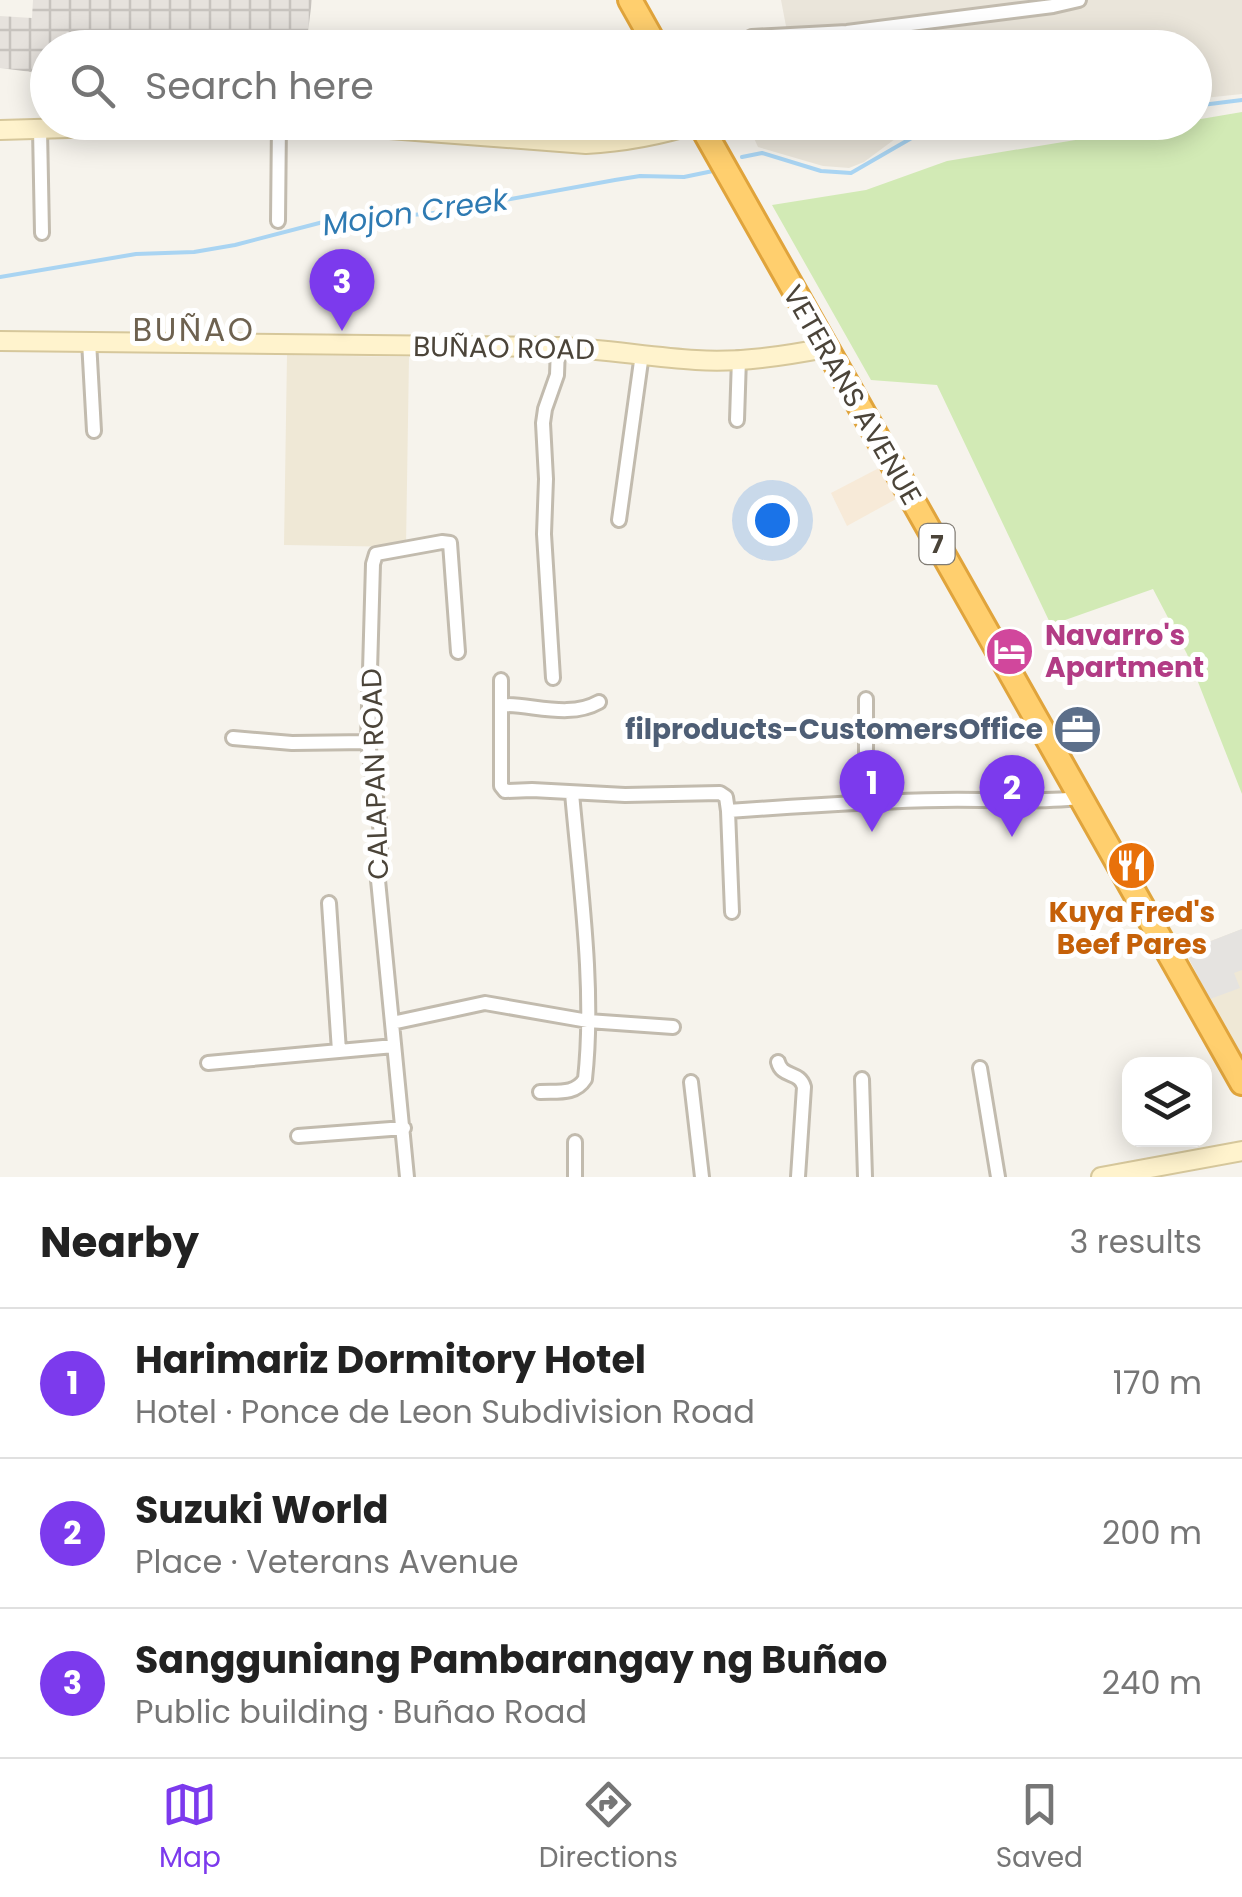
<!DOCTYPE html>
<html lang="en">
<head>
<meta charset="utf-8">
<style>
  :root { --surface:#fff; --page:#f2f2f2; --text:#222; --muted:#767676; --line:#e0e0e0; --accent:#7c3aed }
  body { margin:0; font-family:Poppins,sans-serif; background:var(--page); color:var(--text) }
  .controls { position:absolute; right:30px; bottom:30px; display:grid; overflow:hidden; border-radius:20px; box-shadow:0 5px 25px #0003 }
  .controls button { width:90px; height:90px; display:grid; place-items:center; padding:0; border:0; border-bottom:2px solid var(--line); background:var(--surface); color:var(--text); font:50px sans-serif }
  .you { position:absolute; left:772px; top:520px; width:35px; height:35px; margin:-25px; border:8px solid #fff; border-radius:50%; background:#1a73e8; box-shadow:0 0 0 15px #1a73e833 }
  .badge { display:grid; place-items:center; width:65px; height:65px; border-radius:50%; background:var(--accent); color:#fff; font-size:32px; font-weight:700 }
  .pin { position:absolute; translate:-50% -82px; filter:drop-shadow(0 2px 5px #0008) }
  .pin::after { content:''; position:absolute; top:52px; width:35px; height:30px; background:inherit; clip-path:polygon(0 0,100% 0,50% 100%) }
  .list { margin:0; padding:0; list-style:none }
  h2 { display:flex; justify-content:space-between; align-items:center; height:130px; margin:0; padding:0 40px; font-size:42px }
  h2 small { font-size:32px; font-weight:400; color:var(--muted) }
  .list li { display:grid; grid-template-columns:65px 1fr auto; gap:30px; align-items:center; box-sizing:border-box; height:150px; padding:0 40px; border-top:2px solid var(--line) }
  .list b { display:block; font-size:38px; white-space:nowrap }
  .list p { margin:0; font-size:32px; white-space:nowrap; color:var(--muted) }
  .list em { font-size:32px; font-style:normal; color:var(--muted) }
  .icon { flex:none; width:55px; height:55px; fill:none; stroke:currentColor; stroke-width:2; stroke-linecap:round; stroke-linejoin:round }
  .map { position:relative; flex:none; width:1242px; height:1177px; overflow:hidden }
  .search { position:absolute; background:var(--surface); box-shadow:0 5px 25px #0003; left:30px; right:30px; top:30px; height:110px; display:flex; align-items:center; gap:25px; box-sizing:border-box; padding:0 35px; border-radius:55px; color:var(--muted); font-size:38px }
  .sheet { height:580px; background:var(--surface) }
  nav { display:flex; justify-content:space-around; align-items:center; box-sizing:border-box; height:140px; border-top:2px solid var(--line); background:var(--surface); font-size:28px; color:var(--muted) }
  nav a { display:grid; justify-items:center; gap:5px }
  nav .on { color:var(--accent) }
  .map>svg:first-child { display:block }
  .residential { fill:#eae5da }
  .commercial { fill:#f7ead8 }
  .industrial { fill:url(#industrial-grid) }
  .education { fill:#efe8d6 }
  .grass { fill:#d2eab5 }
  .parking { fill:#e5e3e0 }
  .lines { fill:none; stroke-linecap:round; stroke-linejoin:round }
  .stream { stroke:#a9d4f2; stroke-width:4 }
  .street-casing { stroke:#c2bbae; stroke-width:18 }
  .secondary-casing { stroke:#d6c79b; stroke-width:22 }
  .highway-casing { stroke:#e0a43c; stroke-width:28 }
  .street { stroke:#fff; stroke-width:12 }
  .secondary { stroke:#fff3cd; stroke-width:18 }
  .highway { stroke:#ffcf6e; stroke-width:22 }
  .labels { text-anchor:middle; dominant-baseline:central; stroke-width:10; stroke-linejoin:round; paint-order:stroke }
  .shield { fill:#fff; stroke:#817c74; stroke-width:2.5 }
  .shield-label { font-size:25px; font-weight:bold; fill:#4b4439 }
  .street-label { font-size:28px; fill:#4b4439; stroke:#fff }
  .hotel-label { font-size:28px; font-weight:bold; fill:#b23c85; stroke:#fff; text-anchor:start }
  .service-label { font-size:28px; font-weight:bold; fill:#4e5e75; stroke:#fff; text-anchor:end }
  .food-label { font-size:28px; font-weight:bold; fill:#c56008; stroke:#fff }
  .water-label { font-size:30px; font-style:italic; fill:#2e7ab2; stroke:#fff }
  .quarter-label { font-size:32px; letter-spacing:2.5px; fill:#6e6250; stroke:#fff }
</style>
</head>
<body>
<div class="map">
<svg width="1242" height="1177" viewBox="0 0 1242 1177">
  <defs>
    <pattern id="industrial-grid" width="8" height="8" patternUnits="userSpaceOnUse" patternTransform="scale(2.5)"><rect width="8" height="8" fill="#e6e2dd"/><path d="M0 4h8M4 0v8" fill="none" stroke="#c7c3be"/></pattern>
  </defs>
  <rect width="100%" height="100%" fill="#f6f3ec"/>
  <path class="residential" d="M781,0H1242V94L1195,99L1194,48L790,47Z
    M747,123H945L921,127L895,139L864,162L849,168L823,166L758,147Z"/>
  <path class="commercial" d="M879,468L896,499L847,526L831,493Z"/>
  <path class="industrial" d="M33,0H312L306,47L48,48L47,74L0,68V16L32,18Z"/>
  <path class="education" d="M287,355L409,357L406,547L284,545Z
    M1242,929V1063L1185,951Z"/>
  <path class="grass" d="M1242,112V794L1187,654L1153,589L1051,625L937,385L871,380L772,205L866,190L947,161L1179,123L1194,122L1195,120Z"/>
  <path class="parking" d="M1242,929V970L1234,973L1240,988L1210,999L1185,951Z"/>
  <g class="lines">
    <path class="stream" d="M1194,106L1242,100
      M742,157L762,153L821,171L851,173L922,132L983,122
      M0,277L136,254L194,252L235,245L327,221L347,218L428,214L615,180L640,176L684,177L713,171"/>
    <defs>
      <path id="street" d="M731,48L752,37L847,32L1053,6L1079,0
        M40,129L42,233
        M278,221L279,122
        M89,341L94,431
        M737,420L739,358
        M619,520L642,354
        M553,678L544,534L546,479L543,423L545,409L557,375L558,347
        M501,680V786L505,791L532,790L625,795L720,793L726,797L728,811C799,806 870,801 942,800C988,799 1034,803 1080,798
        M866,699V801
        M501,705C532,704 569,719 599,702
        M233,738L292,743L368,742
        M728,811L732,912
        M329,903L339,1051
        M392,1023L485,1003L588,1021L673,1027
        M778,1062C782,1078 800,1071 804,1087L798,1177
        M208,1063L394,1046
        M980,1068L998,1177
        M862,1079L865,1177
        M691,1082L702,1177
        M540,1092C557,1091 575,1095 585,1079C595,989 580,884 572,793
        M298,1136L404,1128
        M575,1142V1177
        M407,1177L378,880L381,833L368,742L373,564L376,554L442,542L450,543L458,652"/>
      <path id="secondary" d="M298,122L586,144C626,142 661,135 699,123
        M0,130L274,122
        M0,341L558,347C604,349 650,357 696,360C739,363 784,356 826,348
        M1101,1177L1242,1151"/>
      <path id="highway" d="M630,0L657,48
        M699,122L1242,1083"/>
    </defs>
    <use href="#street" class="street-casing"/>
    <use href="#secondary" class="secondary-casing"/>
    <use href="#highway" class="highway-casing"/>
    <use href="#street" class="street"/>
    <use href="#secondary" class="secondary"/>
    <use href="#highway" class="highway"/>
  </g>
  <defs>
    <symbol id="hotel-disc" viewBox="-11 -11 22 22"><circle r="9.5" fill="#d1479c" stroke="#fff"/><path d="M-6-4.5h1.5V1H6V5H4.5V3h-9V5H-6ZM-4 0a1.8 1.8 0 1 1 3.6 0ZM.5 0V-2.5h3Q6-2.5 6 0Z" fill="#fff"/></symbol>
    <symbol id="office-disc" viewBox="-11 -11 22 22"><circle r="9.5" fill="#5c6f8a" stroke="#fff"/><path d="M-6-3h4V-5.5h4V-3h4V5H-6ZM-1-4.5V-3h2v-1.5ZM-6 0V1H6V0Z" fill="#fff"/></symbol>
    <symbol id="restaurant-disc" viewBox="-11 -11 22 22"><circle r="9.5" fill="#e8710a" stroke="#fff"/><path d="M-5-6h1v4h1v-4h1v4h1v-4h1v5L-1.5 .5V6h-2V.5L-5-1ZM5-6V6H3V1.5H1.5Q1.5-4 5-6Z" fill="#fff"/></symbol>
  </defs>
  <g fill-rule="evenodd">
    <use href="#hotel-disc" x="982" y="624" width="55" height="55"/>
    <use href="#office-disc" x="1050" y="702" width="55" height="55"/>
    <use href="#restaurant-disc" x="1104" y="838" width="55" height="55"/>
  </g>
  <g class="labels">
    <rect class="shield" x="919.5" y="524" width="35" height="40" rx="8"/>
    <g class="shield-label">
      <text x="937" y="544">7</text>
    </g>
    <g class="street-label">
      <text transform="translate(504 348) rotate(1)">BUÑAO ROAD</text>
      <text transform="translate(852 395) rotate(60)">VETERANS AVENUE</text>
      <text transform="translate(375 774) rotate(-92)">CALAPAN ROAD</text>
    </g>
    <g class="hotel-label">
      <text x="1045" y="635">Navarro's<tspan x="1045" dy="32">Apartment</tspan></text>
    </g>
    <g class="service-label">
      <text x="1043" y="729">filproducts-CustomersOffice</text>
    </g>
    <g class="food-label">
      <text x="1132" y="912">Kuya Fred's<tspan x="1132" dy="32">Beef Pares</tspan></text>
    </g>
    <g class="water-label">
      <text transform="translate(415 212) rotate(-8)">Mojon Creek</text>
    </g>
    <g class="quarter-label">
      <text x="194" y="329">BUÑAO</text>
    </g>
  </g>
</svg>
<div class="controls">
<button><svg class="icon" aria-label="layers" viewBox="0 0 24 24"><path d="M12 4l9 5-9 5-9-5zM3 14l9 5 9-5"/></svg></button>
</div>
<div class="you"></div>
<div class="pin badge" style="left:872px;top:832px">1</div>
<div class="pin badge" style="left:1012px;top:837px">2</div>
<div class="pin badge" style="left:342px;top:331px">3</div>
<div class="search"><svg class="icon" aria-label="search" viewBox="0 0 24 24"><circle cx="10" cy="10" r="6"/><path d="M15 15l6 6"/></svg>Search here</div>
</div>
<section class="sheet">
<h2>Nearby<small>3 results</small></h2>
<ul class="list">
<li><span class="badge">1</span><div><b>Harimariz Dormitory Hotel</b><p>Hotel · Ponce de Leon Subdivision Road</p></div><em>170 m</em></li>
<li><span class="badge">2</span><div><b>Suzuki World</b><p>Place · Veterans Avenue</p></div><em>200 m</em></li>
<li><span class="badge">3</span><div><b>Sangguniang Pambarangay ng Buñao</b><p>Public building · Buñao Road</p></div><em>240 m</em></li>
</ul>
</section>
<nav>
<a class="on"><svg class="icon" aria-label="map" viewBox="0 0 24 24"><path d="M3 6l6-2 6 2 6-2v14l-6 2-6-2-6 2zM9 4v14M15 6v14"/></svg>Map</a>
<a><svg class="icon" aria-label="directions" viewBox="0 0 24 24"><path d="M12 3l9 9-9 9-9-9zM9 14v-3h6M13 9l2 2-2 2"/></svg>Directions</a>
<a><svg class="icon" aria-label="saved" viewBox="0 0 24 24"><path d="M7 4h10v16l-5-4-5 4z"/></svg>Saved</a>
</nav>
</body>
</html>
